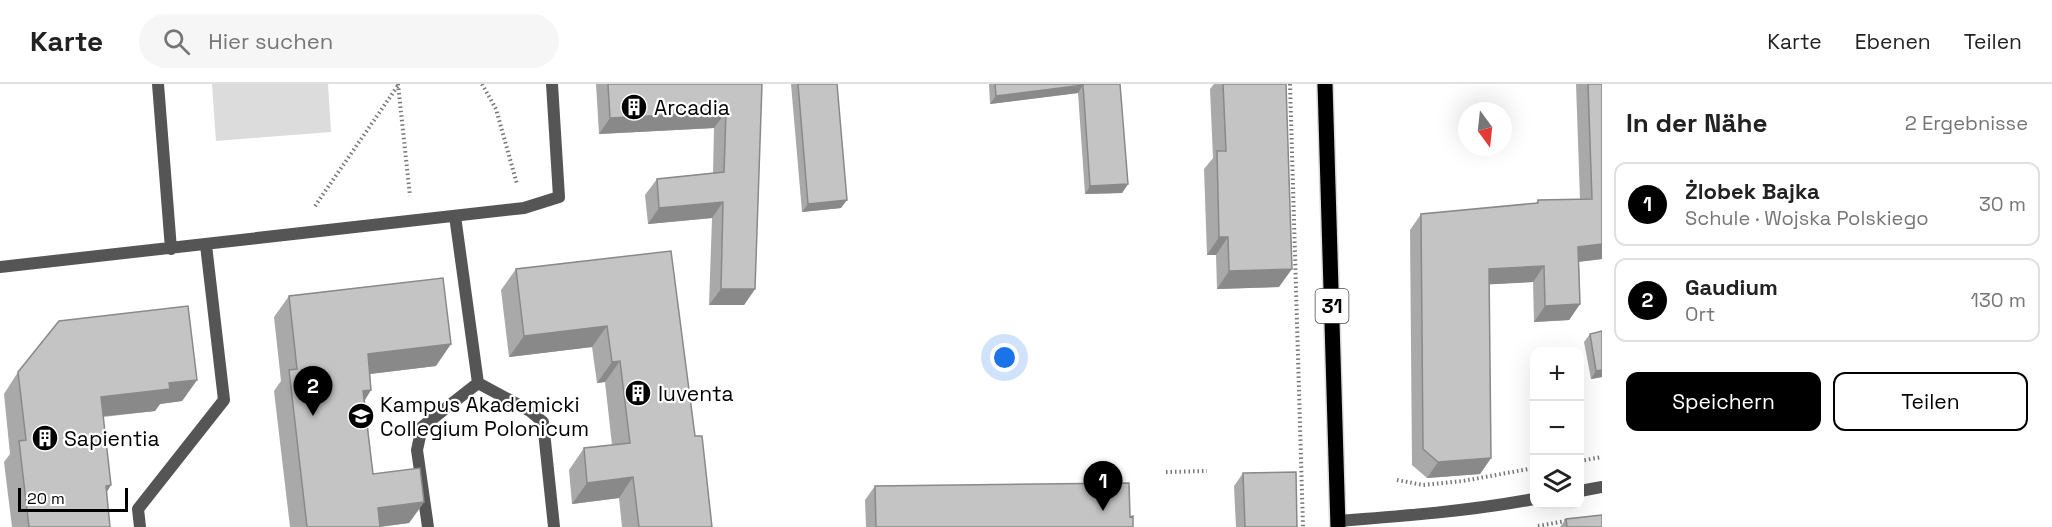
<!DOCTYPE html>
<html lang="de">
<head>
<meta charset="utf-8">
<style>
  :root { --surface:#fff; --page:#f6f6f6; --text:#222; --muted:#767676; --line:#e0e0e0; --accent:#000 }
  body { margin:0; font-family:"Space Grotesk",sans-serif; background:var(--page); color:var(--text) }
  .controls { position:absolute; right:18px; bottom:18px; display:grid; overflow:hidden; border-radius:12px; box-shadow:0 6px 24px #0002 }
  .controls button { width:54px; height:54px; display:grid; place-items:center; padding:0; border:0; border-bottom:2px solid var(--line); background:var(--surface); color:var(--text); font:30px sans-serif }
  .compass { position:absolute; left:1458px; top:18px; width:54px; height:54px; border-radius:50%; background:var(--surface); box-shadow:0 6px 24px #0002; rotate:165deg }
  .scale { position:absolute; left:18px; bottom:15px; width:110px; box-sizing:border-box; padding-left:6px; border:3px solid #000; border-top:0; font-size:16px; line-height:21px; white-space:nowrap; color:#000; -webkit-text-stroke:4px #fff; paint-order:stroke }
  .you { position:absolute; left:1005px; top:274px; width:21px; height:21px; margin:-15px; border:4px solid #fff; border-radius:50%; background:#1a73e8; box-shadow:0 0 0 9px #1a73e833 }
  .badge { display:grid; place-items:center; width:39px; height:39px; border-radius:50%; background:var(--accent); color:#fff; font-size:20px; font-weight:700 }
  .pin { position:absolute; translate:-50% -50px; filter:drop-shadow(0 2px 3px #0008) }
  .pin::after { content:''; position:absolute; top:32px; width:21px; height:18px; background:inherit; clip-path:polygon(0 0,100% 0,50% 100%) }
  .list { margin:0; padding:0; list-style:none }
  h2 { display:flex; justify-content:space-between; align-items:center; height:78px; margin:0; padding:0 24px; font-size:26px }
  h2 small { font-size:20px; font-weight:400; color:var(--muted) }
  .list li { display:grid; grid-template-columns:39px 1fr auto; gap:18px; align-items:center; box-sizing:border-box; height:84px; margin:0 12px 12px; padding:0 12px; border:2px solid var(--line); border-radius:12px }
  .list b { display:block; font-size:22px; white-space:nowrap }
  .list p { margin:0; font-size:20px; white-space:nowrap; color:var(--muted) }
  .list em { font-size:20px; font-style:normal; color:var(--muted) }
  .actions { display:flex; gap:12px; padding:18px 24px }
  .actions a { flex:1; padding:14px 0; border:2px solid var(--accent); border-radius:12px; text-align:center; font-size:21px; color:var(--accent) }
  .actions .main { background:var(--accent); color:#fff }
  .icon { flex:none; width:33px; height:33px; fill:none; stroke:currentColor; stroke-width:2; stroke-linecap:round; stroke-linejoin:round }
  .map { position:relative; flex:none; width:1602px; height:443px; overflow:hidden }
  header { display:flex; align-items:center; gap:36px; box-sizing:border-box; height:84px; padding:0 30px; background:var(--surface); border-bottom:2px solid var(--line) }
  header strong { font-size:28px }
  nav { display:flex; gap:33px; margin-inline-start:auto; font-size:21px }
  .search { width:420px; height:54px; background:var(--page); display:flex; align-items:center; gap:15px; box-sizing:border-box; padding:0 21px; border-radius:33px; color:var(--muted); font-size:22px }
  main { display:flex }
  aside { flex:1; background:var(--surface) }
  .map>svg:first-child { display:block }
  .pitch { fill:#dcdcdc }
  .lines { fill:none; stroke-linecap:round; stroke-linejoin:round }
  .primary-casing { stroke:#dbdbdb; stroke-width:18 }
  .path { stroke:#777; stroke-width:4; stroke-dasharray:1.5 3; stroke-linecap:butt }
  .lane { stroke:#555; stroke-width:12 }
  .street { stroke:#555; stroke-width:12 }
  .primary { stroke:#000; stroke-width:15 }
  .wall { fill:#a9a9a9 }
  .shaded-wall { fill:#898989 }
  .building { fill:#c4c4c4; stroke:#898989; stroke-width:1.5 }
  .labels { text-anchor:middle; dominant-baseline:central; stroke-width:4.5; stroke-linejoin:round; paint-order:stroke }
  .shield { fill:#fff; stroke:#4c4c4c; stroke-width:1.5 }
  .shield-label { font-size:20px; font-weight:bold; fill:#000 }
  .poi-label { font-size:21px; fill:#000; stroke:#fff; text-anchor:start }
</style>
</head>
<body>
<header>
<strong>Karte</strong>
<div class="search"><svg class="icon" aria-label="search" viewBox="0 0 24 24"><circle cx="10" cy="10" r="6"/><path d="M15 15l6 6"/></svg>Hier suchen</div>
<nav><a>Karte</a><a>Ebenen</a><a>Teilen</a></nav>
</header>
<main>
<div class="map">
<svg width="1602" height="443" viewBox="0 0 1602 443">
  <rect width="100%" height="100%" fill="#fff"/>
  <path class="pitch" d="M212,0H328L331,48L216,57Z"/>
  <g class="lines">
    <defs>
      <path id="primary" d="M1325,0L1338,443"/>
    </defs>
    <use href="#primary" class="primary-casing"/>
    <path class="path" d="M398,0L410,112
      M482,0L496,25L517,100
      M1290,0L1303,443
      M315,122L399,0
      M1580,377L1602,373
      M1166,388L1207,387
      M1397,396L1423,401L1463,397L1534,384
      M1538,442L1566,437"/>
    <path class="lane" d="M158,0L171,165
      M455,132L478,299
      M0,183L524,124L559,113L552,0
      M478,299L530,327L543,338L554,443
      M140,443L138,425L224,316L206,161
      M428,443L417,366L422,343L478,299"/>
    <path class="street" d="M1580,407L1602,403
      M1338,437C1404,432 1470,427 1534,415"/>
    <use href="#primary" class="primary"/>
  </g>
  <path class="wall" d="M596,0H762L755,205L744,221H709L712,134L648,140L645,111L657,95L713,89L714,44L599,50Z
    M791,0H837L841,124L802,128Z
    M989,0H1120L1128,100L1122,109L1085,110L1078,9L990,20Z
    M1214,0H1286L1279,203L1217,205L1216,171H1207L1204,85L1213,74L1210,5Z
    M1576,0H1602V175L1579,178L1580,220L1569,236L1534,238L1533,198L1489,200L1491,374L1480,390L1427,394L1412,381L1410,146L1421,130L1536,119L1538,116L1580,115Z
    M671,167L695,352L712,443H622L619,414L572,420L569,386L584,364L612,361L605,298L597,299L592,263L509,273L501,206L516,185Z
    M289,212L436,282L370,290L371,306L365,316L373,390L424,418L409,439L380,443H290L274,307L281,297L274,233Z
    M1590,250L1602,293L1591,295L1584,258Z
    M18,288L197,296L182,317L160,320L155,327L103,333L111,401L106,409L110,443H12L4,378L10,370L4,310Z
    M1243,389L1297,443H1236L1234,402Z
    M875,402L1130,433L1133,443H866L865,416Z
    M1566,435L1602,443H1560Z"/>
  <path class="shaded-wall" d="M1083,1L1078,9L990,20L996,12Z
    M726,28L714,44L599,50L610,34Z
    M1128,100L1122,109L1085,110L1090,102Z
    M847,116L841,124L802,128L808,120Z
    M723,118L712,134L648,140L659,124Z
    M1219,153H1228L1216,171H1207Z
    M1602,160V175L1567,179L1578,163Z
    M1544,182L1533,198L1478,201L1489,185Z
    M1292,185L1279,203L1217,205L1229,187Z
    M721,205H755L744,221H709Z
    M1580,220L1569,236L1534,238L1545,222Z
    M607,242L592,263L509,273L524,252Z
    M451,260L436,282L353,292L368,270Z
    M620,277L605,298L597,299L612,278Z
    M1602,286V293L1591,295L1596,287Z
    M197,296L182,317L160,320L155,327L86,334L101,313L169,299Z
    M371,306L357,328L363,307Z
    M1491,374L1480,390L1427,394L1438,378Z
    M633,393L619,414L572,420L587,399Z
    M111,401L97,423L106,402Z
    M424,418L409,439L378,443V424Z"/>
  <path class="building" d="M608,0H762L755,205H721L723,118L659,124L657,95L724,88L726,28L610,34Z
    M798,0H837L847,116L808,120Z
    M995,0H1120L1128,100L1090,102L1083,1L996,12Z
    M1223,0H1286L1292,185L1229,187L1228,153H1219L1217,67H1226Z
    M1588,0H1602V160L1578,163L1580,220L1545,222L1544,182L1489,185L1491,374L1438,378L1423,365L1421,130L1538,119V116L1592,115Z
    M671,167L695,352H702L712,443H639L633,393L587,399L584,364L630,359L620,277L612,278L607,242L524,252L516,185Z
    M443,194L451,260L368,270L371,306L363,307L373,390L420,384L424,418L378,424L380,443H307L289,286L297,285L289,212Z
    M188,222L197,296L169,299L170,305L101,313L111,401L106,402L110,443H29L19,357L26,356L18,288L59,237Z
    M1602,247V286L1596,287L1590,250Z
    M1296,388L1297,443H1245L1243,389Z
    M1129,399L1130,433L1133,432V443H876L875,402Z
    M1602,431V443H1567L1566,435Z"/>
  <defs>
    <symbol id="building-disc" viewBox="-11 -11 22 22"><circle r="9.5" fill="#000" stroke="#fff"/><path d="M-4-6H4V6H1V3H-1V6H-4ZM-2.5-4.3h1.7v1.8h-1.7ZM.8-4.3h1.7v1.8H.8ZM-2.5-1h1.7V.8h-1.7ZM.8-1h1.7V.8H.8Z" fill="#fff"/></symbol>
    <symbol id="university-disc" viewBox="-11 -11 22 22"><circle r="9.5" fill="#000" stroke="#fff"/><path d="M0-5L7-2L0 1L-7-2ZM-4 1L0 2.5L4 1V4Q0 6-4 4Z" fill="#fff"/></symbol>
  </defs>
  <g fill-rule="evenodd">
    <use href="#building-disc" x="619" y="8" width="30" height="30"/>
    <use href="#building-disc" x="623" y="294" width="30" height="30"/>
    <use href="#university-disc" x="346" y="317" width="30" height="30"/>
    <use href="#building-disc" x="30" y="339" width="30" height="30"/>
  </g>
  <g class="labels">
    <rect class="shield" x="1315.5" y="205" width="33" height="34" rx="4.5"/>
    <g class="shield-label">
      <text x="1332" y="222">31</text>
    </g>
    <g class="poi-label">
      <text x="654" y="23">Arcadia</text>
      <text x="658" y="309">Iuventa</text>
      <text x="380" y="320">Kampus Akademicki<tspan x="380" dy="24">Collegium Polonicum</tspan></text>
      <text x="64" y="354">Sapientia</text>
    </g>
  </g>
</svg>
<div class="controls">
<button>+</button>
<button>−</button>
<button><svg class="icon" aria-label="layers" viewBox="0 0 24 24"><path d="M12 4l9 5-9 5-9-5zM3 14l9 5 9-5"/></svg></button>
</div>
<svg class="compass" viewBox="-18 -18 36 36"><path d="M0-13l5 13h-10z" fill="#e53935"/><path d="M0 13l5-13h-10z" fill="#767676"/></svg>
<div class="scale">20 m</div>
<div class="you"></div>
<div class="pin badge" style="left:1103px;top:427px">1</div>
<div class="pin badge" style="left:313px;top:332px">2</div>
</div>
<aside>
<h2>In der Nähe<small>2 Ergebnisse</small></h2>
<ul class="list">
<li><span class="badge">1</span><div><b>Żlobek Bajka</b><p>Schule · Wojska Polskiego</p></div><em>30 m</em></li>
<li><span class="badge">2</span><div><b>Gaudium</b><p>Ort</p></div><em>130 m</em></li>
</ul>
<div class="actions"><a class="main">Speichern</a><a>Teilen</a></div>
</aside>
</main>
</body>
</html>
